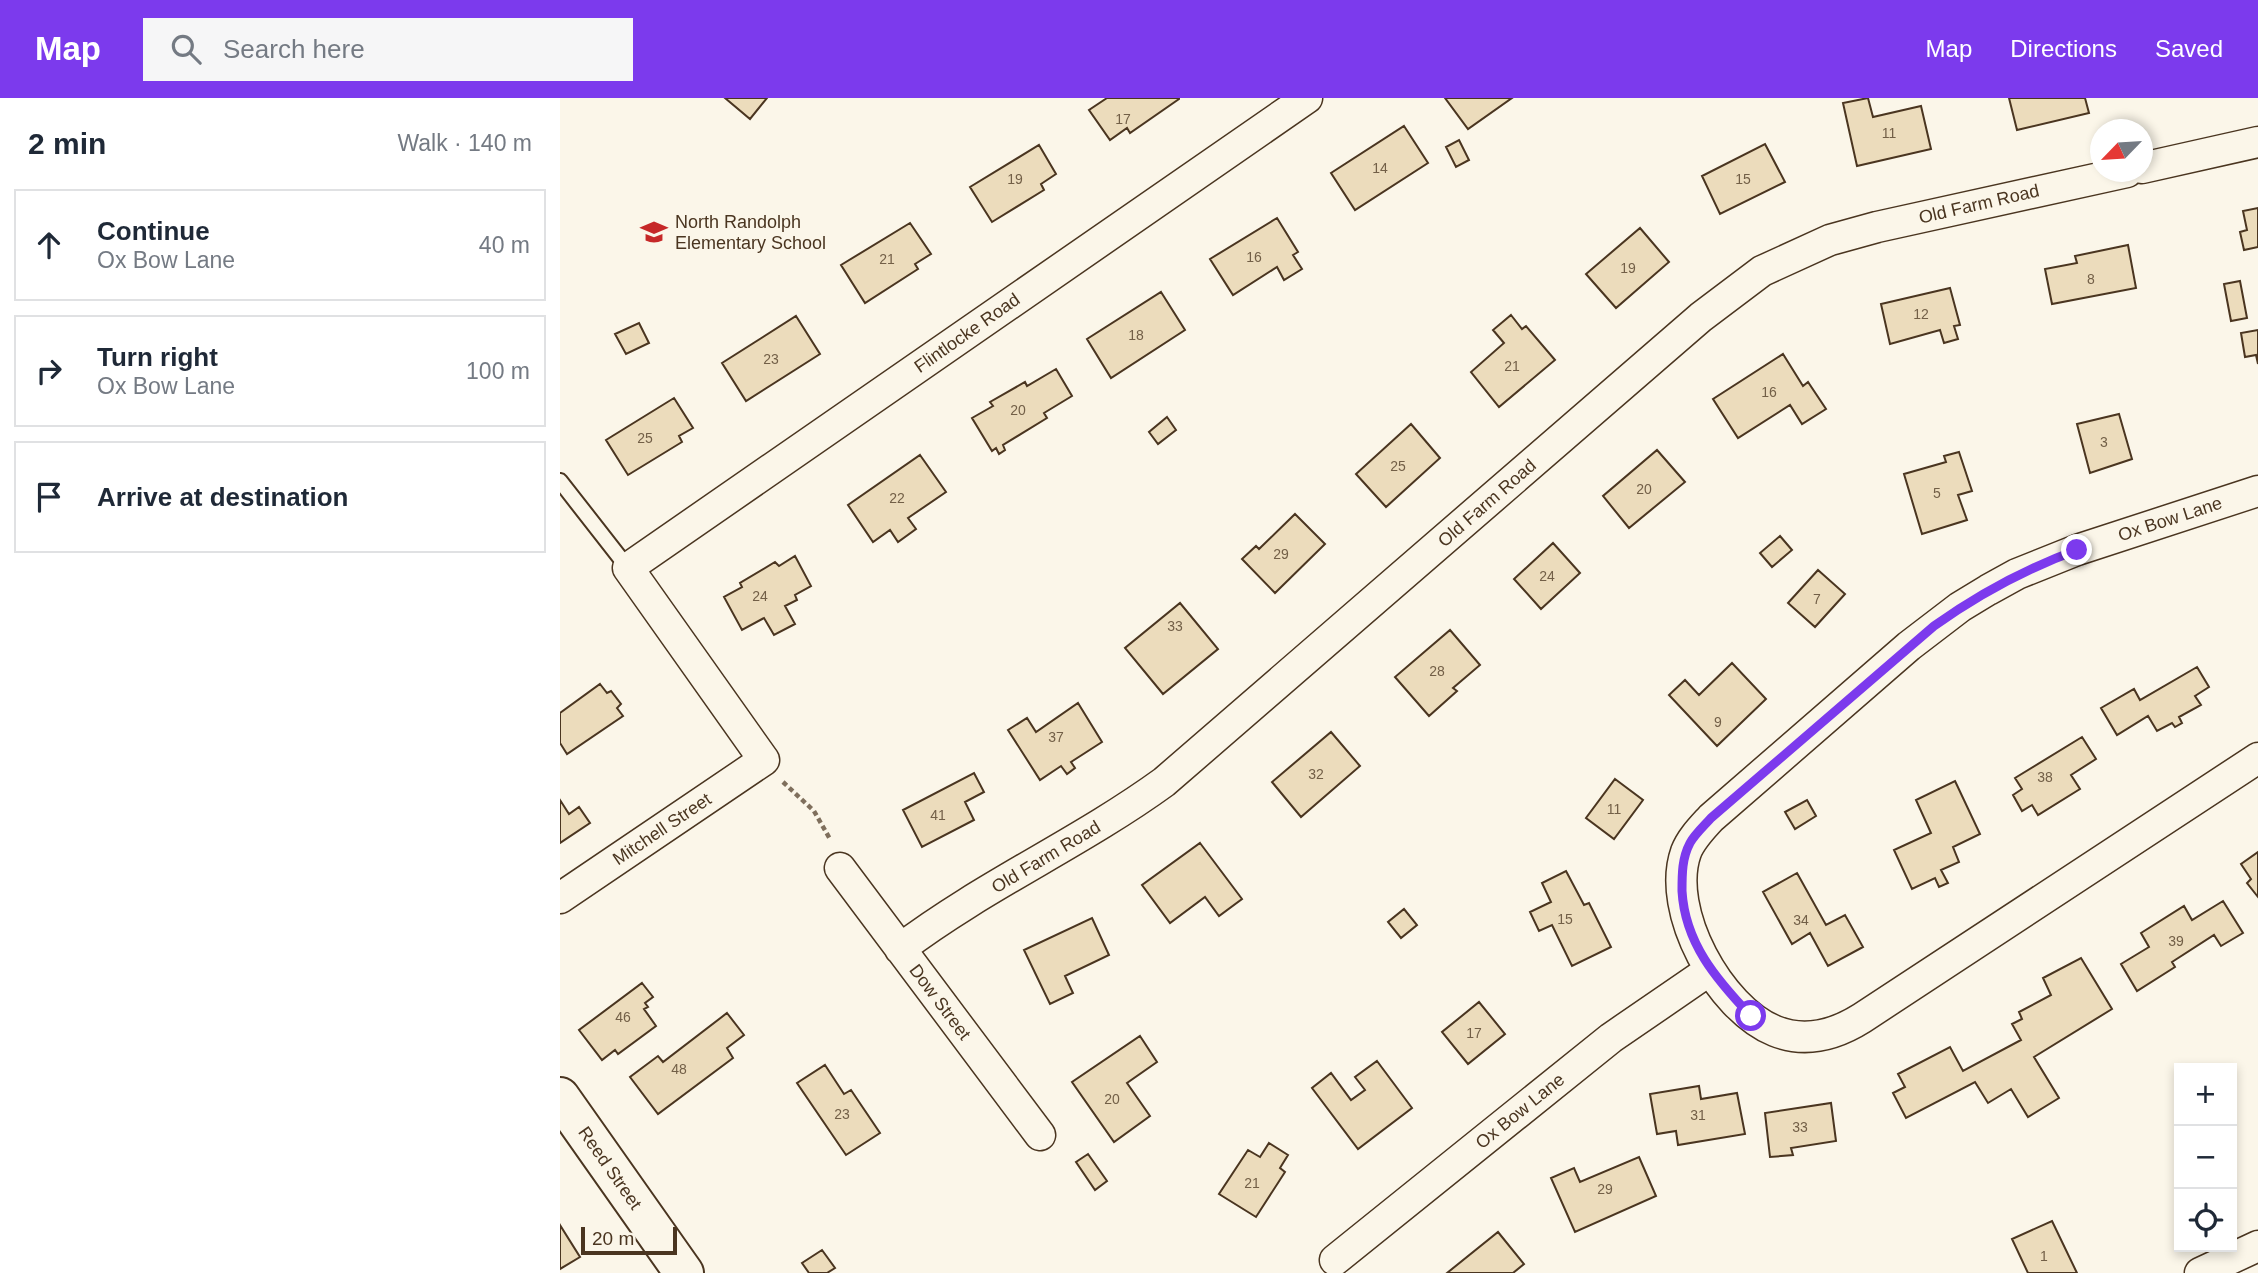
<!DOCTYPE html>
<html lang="en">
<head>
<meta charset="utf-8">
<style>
  :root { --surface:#fff; --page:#f6f6f7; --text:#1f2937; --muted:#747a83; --line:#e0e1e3; --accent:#7c3aed }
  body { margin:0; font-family:Arial,sans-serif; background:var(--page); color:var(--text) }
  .controls { position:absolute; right:21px; bottom:21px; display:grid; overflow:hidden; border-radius:0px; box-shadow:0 4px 10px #0003 }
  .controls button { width:63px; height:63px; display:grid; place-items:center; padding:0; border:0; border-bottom:2px solid var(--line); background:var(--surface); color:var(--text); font:35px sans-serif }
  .compass { position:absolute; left:1530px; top:21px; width:63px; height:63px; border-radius:50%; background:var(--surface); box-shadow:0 4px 10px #0003; rotate:245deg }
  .scale { position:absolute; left:21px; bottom:18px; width:96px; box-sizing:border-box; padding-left:7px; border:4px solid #4a3520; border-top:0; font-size:19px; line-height:24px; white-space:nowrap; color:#4a3520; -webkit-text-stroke:5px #fbf6e9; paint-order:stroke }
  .stop { position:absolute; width:21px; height:21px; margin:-16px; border:5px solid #7c3aed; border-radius:50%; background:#fff }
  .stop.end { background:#7c3aed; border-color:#fff; box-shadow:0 2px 7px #0008 }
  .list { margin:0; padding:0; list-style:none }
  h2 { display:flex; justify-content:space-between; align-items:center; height:91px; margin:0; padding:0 28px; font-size:30px }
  h2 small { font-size:23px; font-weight:400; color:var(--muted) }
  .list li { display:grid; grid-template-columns:46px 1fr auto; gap:21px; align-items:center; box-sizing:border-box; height:112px; margin:0 14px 14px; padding:0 14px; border:2px solid var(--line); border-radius:0px }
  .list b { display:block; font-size:26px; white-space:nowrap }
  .list p { margin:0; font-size:23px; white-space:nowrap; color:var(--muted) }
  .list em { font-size:23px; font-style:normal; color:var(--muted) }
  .icon { flex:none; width:38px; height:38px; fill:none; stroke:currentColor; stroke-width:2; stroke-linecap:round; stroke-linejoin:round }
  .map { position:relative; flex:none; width:1698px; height:1175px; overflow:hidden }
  header { display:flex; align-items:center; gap:42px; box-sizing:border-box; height:98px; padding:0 35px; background:var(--accent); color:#fff }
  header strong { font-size:33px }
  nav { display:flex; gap:38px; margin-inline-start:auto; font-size:24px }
  .search { width:490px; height:63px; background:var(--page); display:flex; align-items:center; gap:18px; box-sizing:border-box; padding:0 24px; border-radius:0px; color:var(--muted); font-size:26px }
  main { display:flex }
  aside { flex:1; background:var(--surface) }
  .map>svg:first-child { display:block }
  .building { fill:#ecdcbc; stroke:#4a3520; stroke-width:2 }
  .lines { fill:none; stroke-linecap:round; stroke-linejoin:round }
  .service-casing { stroke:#4a3520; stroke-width:18 }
  .minor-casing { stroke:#4a3520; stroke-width:33 }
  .secondary-casing { stroke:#4a3520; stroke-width:42 }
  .path { stroke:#7f6f5c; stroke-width:4.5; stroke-dasharray:5 3.5; stroke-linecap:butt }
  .service { stroke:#fbf6e9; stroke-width:14 }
  .minor { stroke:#fbf6e9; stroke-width:30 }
  .secondary { stroke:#fbf6e9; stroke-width:38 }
  .route { stroke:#7c3aed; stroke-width:9 }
  .labels { text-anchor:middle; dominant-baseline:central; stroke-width:5; stroke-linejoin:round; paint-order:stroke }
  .number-label { font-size:14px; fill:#725f47 }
  .street-label { font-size:18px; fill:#4a3520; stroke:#fbf6e9 }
  .poi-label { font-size:18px; fill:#4a3520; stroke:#fbf6e9; text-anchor:start }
</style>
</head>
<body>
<header>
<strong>Map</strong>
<div class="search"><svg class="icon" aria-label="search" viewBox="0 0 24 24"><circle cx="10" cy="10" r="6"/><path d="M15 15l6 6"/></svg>Search here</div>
<nav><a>Map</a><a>Directions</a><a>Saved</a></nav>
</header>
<main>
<aside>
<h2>2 min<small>Walk · 140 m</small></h2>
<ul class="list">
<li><svg class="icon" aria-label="ahead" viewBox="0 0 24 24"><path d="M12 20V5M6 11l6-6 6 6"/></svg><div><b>Continue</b><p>Ox Bow Lane</p></div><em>40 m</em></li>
<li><svg class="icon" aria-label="right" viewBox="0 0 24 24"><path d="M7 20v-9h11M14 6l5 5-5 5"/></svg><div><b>Turn right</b><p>Ox Bow Lane</p></div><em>100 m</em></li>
<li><svg class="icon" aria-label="arrive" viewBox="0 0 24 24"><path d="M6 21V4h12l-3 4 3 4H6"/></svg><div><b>Arrive at destination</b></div></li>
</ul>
</aside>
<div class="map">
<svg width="1698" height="1175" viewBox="0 0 1698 1175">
  <rect width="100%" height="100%" fill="#fbf6e9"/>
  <path class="building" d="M165,0H207L190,21Z
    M547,0H619V1L570,35L567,30L550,42L529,12Z
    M885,0H952L908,31Z
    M1308,0L1313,19L1361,8L1371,51L1297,68L1283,5Z
    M1449,0H1525L1529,15L1457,32Z
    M844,28L868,65L795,112L771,75Z
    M899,42L909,62L896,69L886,49Z
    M1205,46L1225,84L1160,116L1142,78Z
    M479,47L496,76L481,86L484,92L432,124L410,89Z
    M1698,110V149L1684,152L1680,134L1687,132L1683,113Z
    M717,120L738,154L733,157L742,171L724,182L717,169L673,197L650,161Z
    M350,125L371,156L355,166L358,171L305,205L281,167Z
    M1080,130L1109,164L1056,210L1026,176Z
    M1568,147L1576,190L1492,206L1485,171L1517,165L1515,158Z
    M1680,183L1687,220L1671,223L1664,186Z
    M1390,190L1400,227L1394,228L1398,241L1384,245L1380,232L1330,246L1321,206Z
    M601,194L625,232L551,280L527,241Z
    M951,217L962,231L966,228L995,262L939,309L911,274L944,245L933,232Z
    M236,218L260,256L186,303L162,265Z
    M79,225L89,245L66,256L55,236Z
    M1698,232V266L1696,257L1685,259L1681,235Z
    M1223,256L1243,288L1248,284L1266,311L1242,326L1230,307L1178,340L1153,301Z
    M496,271L512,298L484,315L487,320L443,347L445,352L439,356L436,350L432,353L412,320L433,308L430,304L465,284L467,288Z
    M114,300L133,330L119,338L122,344L68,377L46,342Z
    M1559,316L1572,361L1530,375L1517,326Z
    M607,319L616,332L598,346L589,334Z
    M851,326L880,360L826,409L796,376Z
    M1097,352L1125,384L1069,430L1043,398Z
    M1399,354L1412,393L1398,397L1407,422L1362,436L1344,376L1386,364L1384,358Z
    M360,357L386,394L348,420L356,431L338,444L330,432L313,444L288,407Z
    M735,416L765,446L715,495L682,461L696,448L699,451Z
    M1220,438L1232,452L1212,469L1200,455Z
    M993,445L1020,475L981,511L954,481Z
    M235,458L251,488L235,497L237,502L225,508L235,526L214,537L204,520L182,532L164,499L182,489L180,485L215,464L219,468Z
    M1258,472L1285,496L1255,529L1228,505Z
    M620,505L658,551L603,596L565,550Z
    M890,532L920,567L893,590L897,593L869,618L835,579Z
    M1172,565L1206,601L1157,648L1109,597L1125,582L1139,597Z
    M1637,569L1649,589L1635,598L1641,607L1619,619L1622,625L1615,629L1612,625L1597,633L1588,618L1557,637L1541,610L1574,591L1580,602Z
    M40,586L47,595L51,593L61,606L57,610L63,618L7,656L0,645V615Z
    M518,605L542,644L511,664L515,670L507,676L501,668L480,682L448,632L467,620L476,634Z
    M771,634L800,668L741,719L712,684Z
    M1522,639L1536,661L1511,677L1520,691L1478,717L1472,707L1462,713L1453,697L1462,691L1455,680Z
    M414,675L424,694L405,704L414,722L362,749L343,712Z
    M1055,681L1083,702L1054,741L1026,720Z
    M1395,683L1420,736L1393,749L1399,764L1381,772L1388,785L1379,789L1375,780L1352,791L1334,752L1371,735L1356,702Z
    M0,702L9,716L19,709L30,725L0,745Z
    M1247,702L1256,718L1235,731L1225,714Z
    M640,745L682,801L659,818L645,799L610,825L582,787Z
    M1698,754V799L1687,785L1691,781L1681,766Z
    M1006,773L1024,807L1029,805L1051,849L1012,868L992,827L979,833L970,814L991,804L982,785Z
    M1237,775L1266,827L1285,817L1303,849L1268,868L1250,835L1232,846L1203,794Z
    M1663,803L1683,835L1661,848L1654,837L1612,864L1615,869L1577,893L1561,866L1589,849L1581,835L1624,808L1632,822Z
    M844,811L857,827L841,840L828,824Z
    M532,820L549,857L505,878L513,895L490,906L464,852Z
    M1521,860L1552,911L1474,959L1499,1000L1468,1019L1451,991L1428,1005L1415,984L1346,1020L1333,995L1345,989L1338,976L1390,949L1403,973L1461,942L1452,926L1462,921L1459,914L1491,897L1483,880Z
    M82,885L93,899L85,905L88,909L84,911L96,928L58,956L55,952L42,962L19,932Z
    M919,904L945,936L908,966L882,934Z
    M167,915L184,937L167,950L173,960L98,1016L70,979L98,958L103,964Z
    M580,938L597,964L567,985L590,1018L554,1044L512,984Z
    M817,963L852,1010L798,1051L752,990L771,975L791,1002L805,992L795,979Z
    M265,967L284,996L291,992L320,1035L286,1057L237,985Z
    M1139,988L1141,1001L1177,995L1185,1036L1118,1047L1116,1033L1097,1036L1090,996Z
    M1271,1005L1276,1043L1231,1050L1233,1057L1210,1059L1205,1015Z
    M709,1045L728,1057L720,1070L725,1074L696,1119L659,1096L688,1052L700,1059Z
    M528,1056L547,1083L535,1092L516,1064Z
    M1079,1059L1096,1098L1015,1134L991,1080L1014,1070L1020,1084Z
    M1492,1123L1517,1175H1468L1452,1141Z
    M0,1127L20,1159L0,1171Z
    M938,1134L964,1166L953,1175H887Z
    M262,1152L275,1170L267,1175H249L242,1165Z"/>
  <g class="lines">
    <defs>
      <path id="service" d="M0,383L68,470"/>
      <path id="minor" d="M1582,70L1698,44
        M1698,393L1517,452L1457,476L1428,492L1400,509L1349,548L1151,720C1141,731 1131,741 1126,754C1105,813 1160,911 1215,933C1245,945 1275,937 1302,920L1698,660
        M280,770L480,1037
        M0,800L204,662L68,470L747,0
        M340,851C423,788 520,745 604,684L1141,219L1202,173L1270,142L1317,129L1567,74
        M775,1162L1051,940L1150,872
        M1640,1175L1698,1148"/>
      <path id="secondary" d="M0,999L124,1175"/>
    </defs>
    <use href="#service" class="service-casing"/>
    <use href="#minor" class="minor-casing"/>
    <use href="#secondary" class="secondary-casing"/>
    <path class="path" d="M223,684L254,713L270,741"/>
    <use href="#service" class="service"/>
    <use href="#minor" class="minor"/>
    <use href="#secondary" class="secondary"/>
  </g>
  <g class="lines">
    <path class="route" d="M1191,918C1156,881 1125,845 1122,793C1122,776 1122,760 1130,745C1135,736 1144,728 1151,720L1374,528C1419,496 1465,471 1517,452"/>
  </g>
  <defs>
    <symbol id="school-bare" viewBox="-9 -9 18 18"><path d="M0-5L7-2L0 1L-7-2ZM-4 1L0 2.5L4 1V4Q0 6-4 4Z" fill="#c62828" stroke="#fbf6e9" stroke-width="2.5" paint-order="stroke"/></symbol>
  </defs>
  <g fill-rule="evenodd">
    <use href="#school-bare" x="75" y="115" width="38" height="38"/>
  </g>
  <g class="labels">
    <g class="number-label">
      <text x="563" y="21">17</text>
      <text x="1329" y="35">11</text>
      <text x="820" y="70">14</text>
      <text x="455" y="81">19</text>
      <text x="1183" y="81">15</text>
      <text x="694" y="159">16</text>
      <text x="327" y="161">21</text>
      <text x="1068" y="170">19</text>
      <text x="1531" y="181">8</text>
      <text x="1361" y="216">12</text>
      <text x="576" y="237">18</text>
      <text x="211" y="261">23</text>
      <text x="952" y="268">21</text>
      <text x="1209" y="294">16</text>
      <text x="458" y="312">20</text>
      <text x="85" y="340">25</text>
      <text x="1544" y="344">3</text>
      <text x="838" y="368">25</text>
      <text x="1084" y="391">20</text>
      <text x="1377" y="395">5</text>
      <text x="337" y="400">22</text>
      <text x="721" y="456">29</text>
      <text x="987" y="478">24</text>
      <text x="200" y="498">24</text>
      <text x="1257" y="501">7</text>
      <text x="615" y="528">33</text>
      <text x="877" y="573">28</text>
      <text x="1158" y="624">9</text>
      <text x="496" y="639">37</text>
      <text x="756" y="676">32</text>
      <text x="1485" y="679">38</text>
      <text x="1054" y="711">11</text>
      <text x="378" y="717">41</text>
      <text x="1005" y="821">15</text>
      <text x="1241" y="822">34</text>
      <text x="1616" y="843">39</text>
      <text x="63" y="919">46</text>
      <text x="914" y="935">17</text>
      <text x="119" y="971">48</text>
      <text x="552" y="1001">20</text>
      <text x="282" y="1016">23</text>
      <text x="1138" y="1017">31</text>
      <text x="1240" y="1029">33</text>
      <text x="692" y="1085">21</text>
      <text x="1045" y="1091">29</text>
      <text x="1484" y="1158">1</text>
    </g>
    <g class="street-label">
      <text transform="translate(1419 106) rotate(-13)">Old Farm Road</text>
      <text transform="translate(407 235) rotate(-35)">Flintlocke Road</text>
      <text transform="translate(927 405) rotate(-41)">Old Farm Road</text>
      <text transform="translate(1610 421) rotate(-18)">Ox Bow Lane</text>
      <text transform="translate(102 731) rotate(-34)">Mitchell Street</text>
      <text transform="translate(486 759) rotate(-31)">Old Farm Road</text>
      <text transform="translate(380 904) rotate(53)">Dow Street</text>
      <text transform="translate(960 1013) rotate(-39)">Ox Bow Lane</text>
      <text transform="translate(50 1070) rotate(55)">Reed Street</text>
    </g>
    <g class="poi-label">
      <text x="115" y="124">North Randolph<tspan x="115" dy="21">Elementary School</tspan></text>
    </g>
  </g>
</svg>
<div class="controls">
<button>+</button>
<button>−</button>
<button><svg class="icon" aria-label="locate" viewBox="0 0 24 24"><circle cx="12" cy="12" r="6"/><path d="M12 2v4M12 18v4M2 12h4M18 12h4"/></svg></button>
</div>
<svg class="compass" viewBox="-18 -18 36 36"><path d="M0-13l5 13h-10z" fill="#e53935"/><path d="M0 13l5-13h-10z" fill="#747a83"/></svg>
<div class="scale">20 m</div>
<div class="stop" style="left:1191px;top:918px"></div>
<div class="stop end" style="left:1517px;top:452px"></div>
</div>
</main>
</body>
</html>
